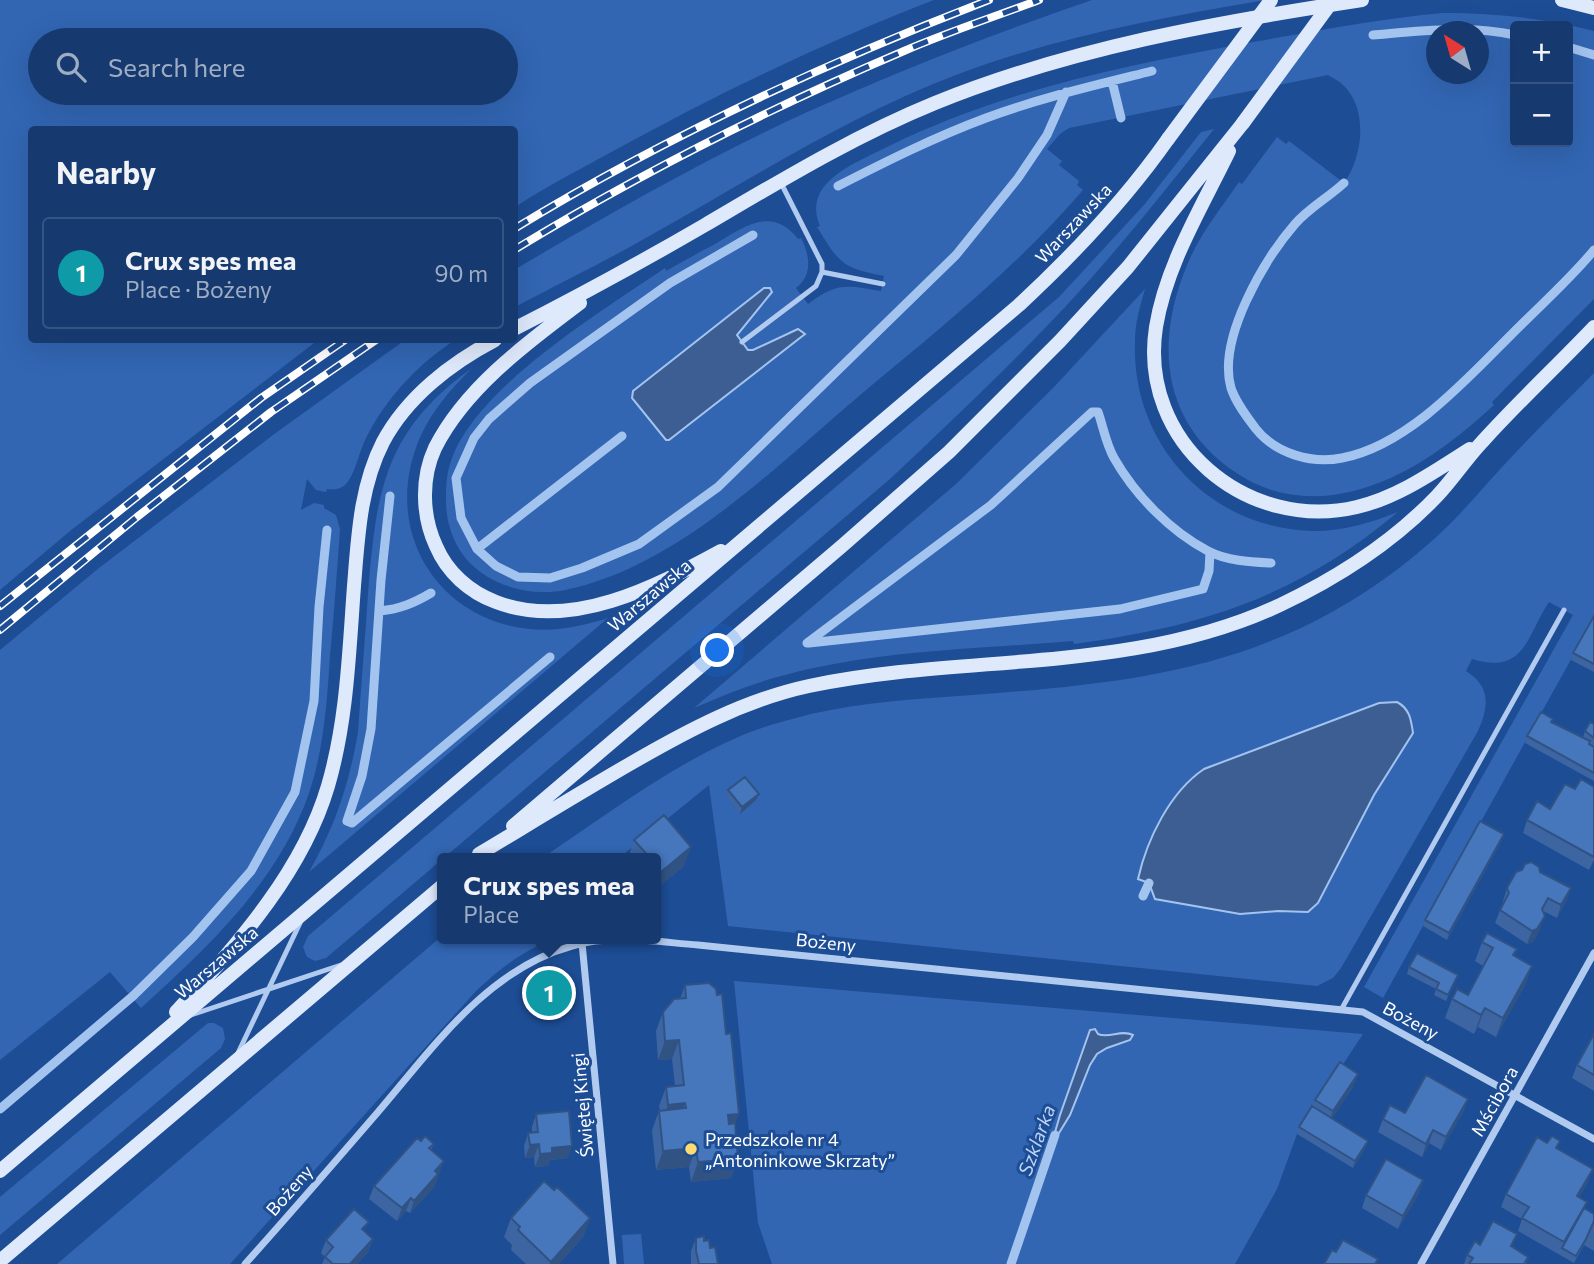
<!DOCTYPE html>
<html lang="en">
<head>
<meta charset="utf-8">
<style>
  :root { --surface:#163a70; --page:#1f4175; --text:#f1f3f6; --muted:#9eadc3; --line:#355483; --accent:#fedb70 }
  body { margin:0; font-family:Commissioner,sans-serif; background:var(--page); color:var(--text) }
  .controls { position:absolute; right:21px; top:21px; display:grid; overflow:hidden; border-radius:7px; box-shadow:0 7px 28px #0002 }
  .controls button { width:63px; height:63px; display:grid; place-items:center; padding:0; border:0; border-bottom:2px solid var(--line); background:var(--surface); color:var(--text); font:35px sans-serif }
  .compass { position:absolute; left:1426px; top:21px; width:63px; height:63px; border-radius:50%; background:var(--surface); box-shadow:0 7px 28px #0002; rotate:323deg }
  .you { position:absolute; left:718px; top:651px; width:24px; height:24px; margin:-18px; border:5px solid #fff; border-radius:50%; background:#1a73e8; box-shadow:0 0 0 10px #1a73e833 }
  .badge { display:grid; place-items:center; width:46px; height:46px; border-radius:50%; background:var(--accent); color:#fff; font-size:23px; font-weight:700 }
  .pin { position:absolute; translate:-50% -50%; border:4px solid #fff; box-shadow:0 2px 7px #0006 }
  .popup { position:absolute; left:437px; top:853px; width:224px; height:91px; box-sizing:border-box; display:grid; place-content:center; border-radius:7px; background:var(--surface); filter:drop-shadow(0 2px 5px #0005); font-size:23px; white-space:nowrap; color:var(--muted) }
  .popup b { font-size:26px; color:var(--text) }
  .popup::after { content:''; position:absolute; left:50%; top:100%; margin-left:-14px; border:14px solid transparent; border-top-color:var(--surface) }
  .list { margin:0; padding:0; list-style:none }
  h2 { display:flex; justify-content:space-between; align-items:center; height:91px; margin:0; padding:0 28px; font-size:30px }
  h2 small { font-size:23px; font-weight:400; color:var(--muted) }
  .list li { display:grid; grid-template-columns:46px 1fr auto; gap:21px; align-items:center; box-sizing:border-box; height:112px; margin:0 14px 14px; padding:0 14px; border:2px solid var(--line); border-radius:7px }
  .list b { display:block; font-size:26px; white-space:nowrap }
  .list p { margin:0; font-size:23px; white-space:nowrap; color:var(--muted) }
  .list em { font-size:23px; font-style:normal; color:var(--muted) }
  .icon { flex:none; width:38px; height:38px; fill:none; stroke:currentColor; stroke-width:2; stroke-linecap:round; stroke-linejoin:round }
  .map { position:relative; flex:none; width:1594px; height:1264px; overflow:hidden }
  .search { position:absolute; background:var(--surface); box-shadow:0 7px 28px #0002; left:28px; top:28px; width:490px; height:77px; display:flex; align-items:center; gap:18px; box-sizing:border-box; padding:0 24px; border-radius:38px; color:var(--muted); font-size:26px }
  .panel { position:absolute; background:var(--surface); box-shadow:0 7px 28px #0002; left:28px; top:126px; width:490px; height:217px; border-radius:7px }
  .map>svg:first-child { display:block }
  .green { fill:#3266b3; fill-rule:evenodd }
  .water { fill:#3d5e93; stroke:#a4c4f0; stroke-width:2 }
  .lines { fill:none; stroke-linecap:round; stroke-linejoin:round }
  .stream { stroke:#a4c4f0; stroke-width:9 }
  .service { stroke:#b1caef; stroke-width:5 }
  .minor { stroke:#b1caef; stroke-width:7 }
  .secondary { stroke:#dee9fb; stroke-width:14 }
  .rail-casing { stroke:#fff; stroke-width:8 }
  .rail { stroke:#1d4d95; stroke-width:5; stroke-dasharray:16; stroke-linecap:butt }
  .secondary-bridge { stroke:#dee9fb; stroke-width:14 }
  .wall { fill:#3c65a2 }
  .shaded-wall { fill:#315384 }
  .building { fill:#4676bc; stroke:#315384; stroke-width:2 }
  .poi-dot { fill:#fedb70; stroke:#1d4d95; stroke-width:2.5 }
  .labels { text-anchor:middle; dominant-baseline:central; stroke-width:6; stroke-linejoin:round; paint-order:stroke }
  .street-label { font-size:18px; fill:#fff; stroke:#1d4d95 }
  .poi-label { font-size:18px; fill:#fff; stroke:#1d4d95; text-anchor:start }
  .water-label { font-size:19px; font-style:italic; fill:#bdd4f6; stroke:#1d4d95 }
</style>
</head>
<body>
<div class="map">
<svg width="1594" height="1264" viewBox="0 0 1594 1264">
  <rect width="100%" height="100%" fill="#1d4d95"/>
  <path class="green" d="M0,0H934C825,42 719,93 617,149C582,168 547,186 515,207L514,130H32V340H318L70,531L0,590ZM40,40H506V93H40Z
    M1092,0H1265C1160,18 1056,37 956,75C848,116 751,179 651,235C606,261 560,283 515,307L514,270C609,214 705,159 805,113C899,71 995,33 1092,0Z
    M1442,13C1496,13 1542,18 1594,31V299L1492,402L1494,405C1449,446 1401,483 1339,494C1304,500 1268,494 1238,474C1161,424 1154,342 1188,263C1200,234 1221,208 1239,182L1242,184L1277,137L1286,144L1289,141L1344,183C1363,157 1369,108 1342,84C1338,80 1332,78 1328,75L1069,128L1060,134L1047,149L1062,161L1059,165L1079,181L1077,185L1083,190C1017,267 937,331 859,396C774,468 677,567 565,590C531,597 491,586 468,561C452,543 445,519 446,496C446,484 447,472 451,461C476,387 602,311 665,268L666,271C682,262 698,253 715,244C744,227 772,205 798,239L801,238C810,255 813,275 796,288L808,304C837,282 847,285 881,291L884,276C842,268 839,263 817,227L820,226C801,182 856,163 887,147C1002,90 1127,65 1253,42C1316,31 1378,19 1442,13ZM1515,26H1568V142H1515ZM1436,32H1478V74H1436Z
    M1214,129C1166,189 1118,250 1066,306C1010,366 950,422 890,479L326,958L315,961L307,957L303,947L308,936L1059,297L1144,205L1201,132Z
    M1145,289C1140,306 1135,323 1135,341C1131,443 1208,527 1310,531C1341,532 1370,523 1398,512C1296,597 1204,626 1074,644L1073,641C977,649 878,650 785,675C753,683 724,695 694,708L956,484L1053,388Z
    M405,340H455C417,365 387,397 366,438C359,452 356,471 347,483C342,489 335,490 327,489L326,492L316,490L307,479L301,510L314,503L324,505V508L336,515L340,529C337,571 334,614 330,656C327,702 324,749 309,793C279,881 208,947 141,1008L110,972L0,1060V650L99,568L277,432Z
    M472,368C450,390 428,415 417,445C384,532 437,619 529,629C556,632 583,626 608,618L309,872C335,826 349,785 358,732C361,686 365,640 368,594C376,492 384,431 472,368Z
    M1594,373V618L1383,998L1364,987L1573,615L1549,602C1526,637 1525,675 1472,659L1466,671C1492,687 1488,708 1478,731L1341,968L1333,978L1317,986L728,926L709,785L619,858H542C605,816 666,769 736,738C759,727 786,721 811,714C863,702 918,699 972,695C1074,687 1177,679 1273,640C1339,614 1403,571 1453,521C1475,498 1496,473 1518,450C1543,424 1569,398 1594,373Z
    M442,936V939H553C523,951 500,968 476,991L230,1264H57Z
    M734,981L1363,1034L1297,1134L1277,1189L1235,1264H772L758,1223Z
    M208,1023H214L223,1028L225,1039L221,1048L0,1235V1197Z
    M641,1234L644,1264H624L622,1235Z"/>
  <path class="water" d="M764,288H770L772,292L737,335L748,350H753L798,329L805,334L669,440H666L632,398L633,391Z
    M1397,702C1410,709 1411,720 1413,733L1374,795L1318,903L1308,912L1278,911L1240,914L1155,899L1149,883L1138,879C1147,839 1170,792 1204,769L1379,703Z
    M1095,1029L1098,1034C1109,1039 1121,1029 1133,1035L1130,1040L1107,1048L1097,1054L1090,1065L1070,1115L1051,1146L1060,1115L1090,1030Z"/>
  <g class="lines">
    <path class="stream" d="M1373,35C1420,31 1469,25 1515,35
      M1568,47L1594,55
      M1112,81L1121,118
      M1344,183C1329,197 1309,208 1295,224C1264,260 1217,339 1231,388C1236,403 1247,417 1256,429C1276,454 1312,464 1342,458C1411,445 1472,373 1520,326C1544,302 1572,277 1594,250
      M838,186C887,161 935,137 986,118C1040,98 1096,85 1152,71
      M753,235L670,283L530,383L489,419L474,438L456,478L461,518L477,549L496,566L518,577L550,578L582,568L639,544L718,487L956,255L1018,178L1047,135L1066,92
      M390,496L381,580L371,729L362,776L347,821L352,823L550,657
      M477,549L622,436
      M380,611C400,609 414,603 431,593
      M807,643L991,505L1092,412H1098C1103,426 1106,444 1114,458C1135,495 1170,531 1208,551C1227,561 1251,562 1271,563
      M809,643L1120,609L1203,589L1209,571L1210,552
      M1143,896L1149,883
      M0,1109L133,996L193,937L251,871L295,792L314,701L319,607L327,530
      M1011,1264L1055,1135"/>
    <path class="service" d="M822,272L883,284
      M742,342L816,286L822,272V264L781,183
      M1341,1010L1564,610
      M191,1015L341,965
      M238,1053L300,923"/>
    <path class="minor" d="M582,943L613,1264
      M245,1264C290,1214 334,1163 378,1112C432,1049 487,969 572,946C613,934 657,942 698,945L1363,1012L1594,1139
      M1421,1264L1594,953"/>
    <path class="secondary" d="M1562,0L1594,8
      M1229,151C1202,207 1166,265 1156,327C1138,442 1247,533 1357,507C1399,497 1435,471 1470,449
      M580,303C528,342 465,388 435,448C421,478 422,516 436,546C447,572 469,592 496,602C571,631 655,587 721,551
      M514,329C579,296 643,261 705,225C780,181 854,136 935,103C1070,48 1218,22 1362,0
      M513,826L842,546L949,452L1060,341L1128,267L1243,123
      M479,854C529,824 578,794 628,765C685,732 744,700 809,686C966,653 1131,675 1280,605C1337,578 1393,542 1437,496C1453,479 1466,459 1482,442C1518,402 1557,366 1594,327
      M176,1012C236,945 302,874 328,786C347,721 349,653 354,586C358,537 360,487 383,442C407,397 451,363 495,340
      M0,1171L1019,305C1074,254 1125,200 1168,139
      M0,1261L442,886"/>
    <defs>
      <path id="rail" d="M514,229C665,137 825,63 989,0
        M514,250C639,174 770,108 904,51C948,32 994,17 1039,0
        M0,606L261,398L345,340
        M0,630L137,517L271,412L376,340"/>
    </defs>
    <use href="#rail" class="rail-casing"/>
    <use href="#rail" class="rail"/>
    <path class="secondary-bridge" d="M1243,123L1333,0
      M1168,139L1271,0"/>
  </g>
  <path class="wall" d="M1594,616V672L1571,660L1573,653Z
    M1552,723L1583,738L1585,731L1594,724V781L1525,743L1527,736Z
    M1594,787V860L1589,870L1523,833L1527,820L1550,809L1575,789Z
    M728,790L756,800L740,814L726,796Z
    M634,840L684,866L656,889V858H628Z
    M1502,840L1447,940L1423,926L1425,920Z
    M1540,872L1571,888L1566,901L1557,918L1543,911L1540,929L1533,942L1527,944L1495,923L1503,903V901L1507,888Z
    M1482,942L1517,949L1514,956L1532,966L1525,985L1496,1037L1478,1027L1474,1034L1445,1018L1452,999L1468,995L1483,966L1475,961Z
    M1409,967L1458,975L1446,1001L1434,995L1436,989L1407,974Z
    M685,985L735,1124L738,1159L731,1178L691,1182L689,1167L656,1170L652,1130L659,1111H660L659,1106L666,1087L675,1086L672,1059L658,1060L656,1031L663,1012L680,999Z
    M1594,1034V1091L1572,1078L1577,1065Z
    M1353,1087L1332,1118L1366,1147L1353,1168L1297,1134L1299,1127L1312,1106L1315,1100Z
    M1468,1099L1463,1112L1441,1150L1429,1143L1422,1157L1378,1132L1383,1119Z
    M536,1114L568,1158L550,1160L548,1166L535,1167L534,1157L525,1158L524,1146L528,1133H532V1127Z
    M421,1141L434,1144L431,1150L439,1174L434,1187L410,1213L406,1211L397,1221L369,1199L374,1186Z
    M1557,1148L1588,1182L1579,1197L1584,1208L1594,1214V1251L1584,1245L1574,1263L1518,1231L1522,1219L1501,1207L1506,1194Z
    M1423,1180L1419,1193L1398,1229L1362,1208L1366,1195Z
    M554,1190L590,1218L583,1237L559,1264H526L511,1250L512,1245L504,1237L511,1218Z
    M365,1232L373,1239L368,1252L357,1264H322L325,1257L321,1253L326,1240Z
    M1517,1234L1512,1246L1528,1257L1526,1264H1464L1467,1255L1480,1245Z
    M696,1238L704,1241L710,1248L718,1264H691V1251Z"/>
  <path class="shaded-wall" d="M759,794L756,800L740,814L742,807Z
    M1504,834L1502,840L1447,940L1449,933Z
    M691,847L684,866L656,889L661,872Z
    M1571,888L1566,901L1557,918L1561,905Z
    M1545,916L1540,929L1533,942L1527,944L1532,931Z
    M1532,966L1525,985L1496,1037L1503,1018Z
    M1485,1008L1478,1027L1474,1034L1481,1015Z
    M679,1040L672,1059L658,1060L665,1041Z
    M1358,1074L1353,1087L1328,1124L1333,1111Z
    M1468,1099L1463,1112L1441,1150L1446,1137Z
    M685,1103L678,1123L661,1124L668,1105Z
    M739,1114L732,1133L721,1134L728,1115Z
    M1433,1130L1429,1143L1422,1157L1426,1144Z
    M1368,1141L1366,1147L1353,1168L1355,1161Z
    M539,1144L534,1157L525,1158L530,1145Z
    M572,1146L568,1158L550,1160L548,1166L535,1167L540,1154L552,1148Z
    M696,1148L689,1167L656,1170L663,1151Z
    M738,1159L731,1178L691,1182L698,1162Z
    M444,1161L434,1187L410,1213L414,1201L435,1171Z
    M1593,1169L1588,1182L1572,1209L1577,1196Z
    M1423,1180L1419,1193L1398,1229L1403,1216Z
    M411,1198L406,1211L397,1221L402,1208Z
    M590,1218L583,1237L559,1264H550L551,1262Z
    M373,1239L368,1252L357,1264H350Z"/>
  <path class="building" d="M1594,616V664L1573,653Z
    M1541,712L1553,719L1551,722L1590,741L1589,744L1594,747V773L1527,736Z
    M1590,722L1594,724V738L1585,731Z
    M745,777L759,794L742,807L728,790Z
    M1581,779L1594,787V857L1527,820L1537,801L1550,809L1565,784L1575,789Z
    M664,815L691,847L661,872L656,865V858H650L634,840Z
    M1480,821L1504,834L1449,933L1425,920Z
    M1531,862L1539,867L1540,872L1571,888L1561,905L1548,898L1542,909L1545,916L1537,929L1532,931L1500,910L1509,893L1507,888L1516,872L1522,870L1525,864Z
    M1487,933L1517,949L1513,955L1532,966L1503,1018L1485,1008L1481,1015L1452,999L1457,989L1468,995L1493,948L1482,942Z
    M1417,953L1458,975L1448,995L1436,989L1439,983L1409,967Z
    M709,983L716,989L717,995L722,994L726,1034L731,1033L739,1114L728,1115L729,1124L735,1123L738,1159L698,1162L696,1148L663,1151L659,1111L686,1108L685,1103L668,1105L666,1087L684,1085L679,1040L665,1041L663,1012L674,999L686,998L685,985Z
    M1594,1034V1075L1577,1065Z
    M1340,1062L1358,1074L1333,1111L1315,1100Z
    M1426,1075L1468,1099L1446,1137L1433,1130L1426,1144L1383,1119L1390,1105L1405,1113Z
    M1312,1106L1368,1141L1355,1161L1299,1127Z
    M569,1111L572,1146L552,1148V1153L540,1154L539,1144L530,1145L528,1133L538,1132L536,1114Z
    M425,1136L434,1144L429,1148L444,1161L435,1171L438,1174L414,1201L411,1198L402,1208L374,1186L417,1138L421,1141Z
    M1552,1136L1560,1141L1556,1148L1593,1169L1577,1196L1587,1202L1564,1242L1522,1218L1529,1207L1506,1194L1537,1137L1547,1143Z
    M1386,1159L1423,1180L1403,1216L1366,1195Z
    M544,1181L554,1190L557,1187L590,1218L551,1262L518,1230L520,1227L511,1218Z
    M1584,1208L1594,1214V1221L1586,1239L1576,1256L1562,1248Z
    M354,1209L369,1222L362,1229L373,1239L350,1264H333L325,1257L333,1247L326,1240Z
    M1493,1221L1517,1234L1511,1246L1528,1257L1524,1264H1469L1473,1258L1467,1255L1475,1241L1480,1245Z
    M704,1236V1241L709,1240L710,1248L715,1247L718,1264H699L696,1251V1238Z
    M1343,1240L1378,1259L1375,1264H1324L1332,1250L1336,1252Z"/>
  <circle class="poi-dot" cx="691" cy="1149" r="7"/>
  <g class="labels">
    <g class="street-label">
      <text transform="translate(1073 223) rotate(-47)">Warszawska</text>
      <text transform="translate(649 595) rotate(-40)">Warszawska</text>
      <text transform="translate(826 942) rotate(6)">Bożeny</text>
      <text transform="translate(216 962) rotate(-40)">Warszawska</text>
      <text transform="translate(1411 1020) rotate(28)">Bożeny</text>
      <text transform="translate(1494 1101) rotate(-61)">Mścibora</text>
      <text transform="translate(582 1105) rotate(-95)">Świętej Kingi</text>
      <text transform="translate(289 1190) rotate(-49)">Bożeny</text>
    </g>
    <g class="poi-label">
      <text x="705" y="1139">Przedszkole nr 4<tspan x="705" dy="21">„Antoninkowe Skrzaty”</tspan></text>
    </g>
    <g class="water-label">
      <text transform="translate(1036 1140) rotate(-70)">Szklarka</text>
    </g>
  </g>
</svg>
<div class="controls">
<button>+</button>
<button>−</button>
</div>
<svg class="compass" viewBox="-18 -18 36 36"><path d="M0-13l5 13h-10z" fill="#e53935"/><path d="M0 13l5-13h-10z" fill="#9eadc3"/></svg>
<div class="you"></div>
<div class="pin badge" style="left:549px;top:993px;background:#0f9aa8">1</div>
<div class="popup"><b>Crux spes mea</b>Place</div>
<div class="search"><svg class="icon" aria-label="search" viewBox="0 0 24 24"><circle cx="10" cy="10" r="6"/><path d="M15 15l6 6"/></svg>Search here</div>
<section class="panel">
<h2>Nearby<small></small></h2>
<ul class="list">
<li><span class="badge" style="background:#0f9aa8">1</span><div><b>Crux spes mea</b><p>Place · Bożeny</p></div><em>90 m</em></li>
</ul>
</section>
</div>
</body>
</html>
